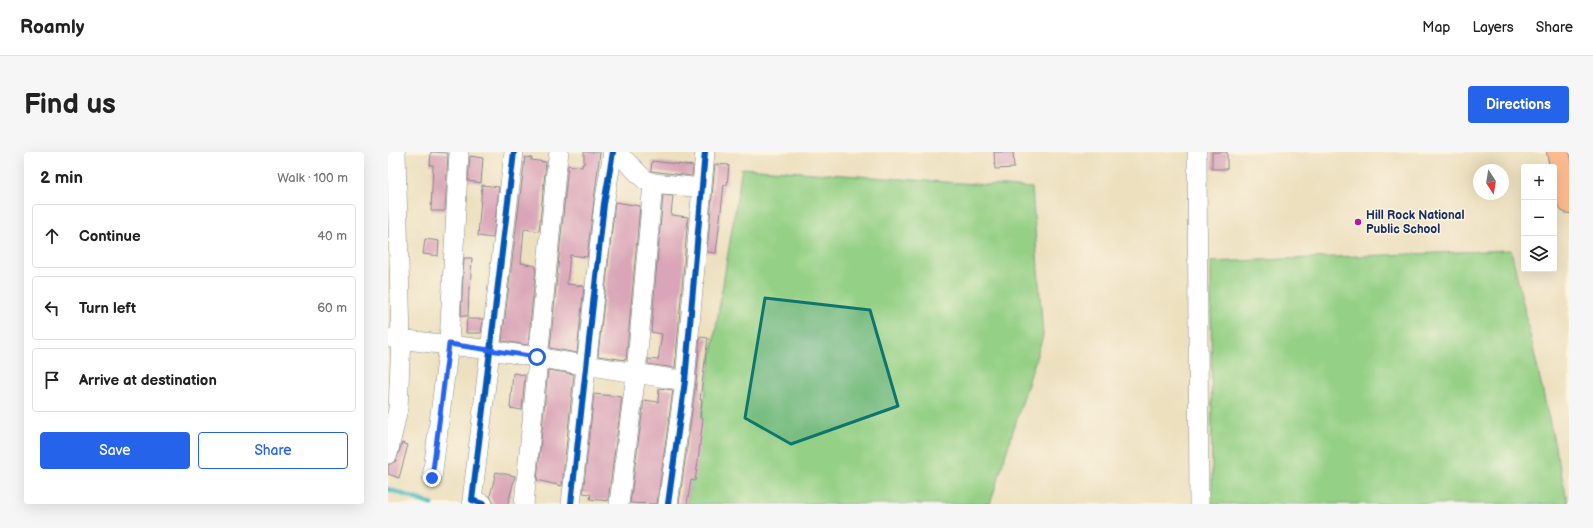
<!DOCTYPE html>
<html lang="en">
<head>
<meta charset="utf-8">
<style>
  :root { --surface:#fff; --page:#f6f6f6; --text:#222; --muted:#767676; --line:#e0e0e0; --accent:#2563eb }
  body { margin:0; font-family:"Balsamiq Sans",sans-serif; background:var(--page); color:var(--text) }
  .controls { position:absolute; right:12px; top:12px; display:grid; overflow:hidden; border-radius:4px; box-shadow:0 4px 16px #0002 }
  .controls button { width:36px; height:36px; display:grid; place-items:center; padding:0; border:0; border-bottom:1px solid var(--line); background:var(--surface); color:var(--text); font:20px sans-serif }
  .compass { position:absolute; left:1085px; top:12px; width:36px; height:36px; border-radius:50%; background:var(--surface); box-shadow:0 4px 16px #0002; rotate:168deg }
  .stop { position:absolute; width:12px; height:12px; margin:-9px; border:3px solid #2563eb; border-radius:50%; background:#fff }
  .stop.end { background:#2563eb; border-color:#fff; box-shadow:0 1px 4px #0008 }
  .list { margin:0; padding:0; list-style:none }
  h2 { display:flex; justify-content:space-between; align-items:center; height:52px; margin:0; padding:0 16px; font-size:17px }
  h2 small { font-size:13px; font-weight:400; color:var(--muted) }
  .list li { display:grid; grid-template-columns:26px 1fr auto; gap:12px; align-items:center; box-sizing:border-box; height:64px; margin:0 8px 8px; padding:0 8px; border:1px solid var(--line); border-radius:4px }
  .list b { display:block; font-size:15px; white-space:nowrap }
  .list em { font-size:13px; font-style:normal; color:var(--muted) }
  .actions { display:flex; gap:8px; padding:12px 16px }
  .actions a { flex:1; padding:9px 0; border:1px solid var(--accent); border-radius:4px; text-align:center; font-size:14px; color:var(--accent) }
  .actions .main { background:var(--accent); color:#fff }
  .icon { flex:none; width:22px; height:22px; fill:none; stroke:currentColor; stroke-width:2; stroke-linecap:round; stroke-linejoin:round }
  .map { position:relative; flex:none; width:1181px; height:352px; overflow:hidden; border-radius:4px }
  header { display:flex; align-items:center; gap:24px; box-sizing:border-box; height:56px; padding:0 20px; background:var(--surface); border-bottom:1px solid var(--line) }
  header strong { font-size:19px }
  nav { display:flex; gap:22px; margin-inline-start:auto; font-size:14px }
  .intro { display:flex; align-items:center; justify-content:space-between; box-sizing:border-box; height:96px; padding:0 24px }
  h1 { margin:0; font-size:28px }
  .button { padding:10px 18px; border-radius:4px; background:var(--accent); color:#fff; font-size:14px; font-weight:700 }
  main { display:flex; gap:24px; padding:0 24px }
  aside { flex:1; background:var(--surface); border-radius:4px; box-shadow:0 4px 16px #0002 }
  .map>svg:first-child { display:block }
  .green { fill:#94d085; stroke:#588072 }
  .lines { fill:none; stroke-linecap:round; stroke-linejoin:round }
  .stream { stroke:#4cbbc1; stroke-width:5 }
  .building { fill:#daa5b8 }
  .street-casing { stroke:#84888e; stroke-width:20 }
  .highway-casing { stroke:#84888e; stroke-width:24 }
  .street { stroke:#fff; stroke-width:19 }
  .highway { stroke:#fbbb8d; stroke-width:22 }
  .cycleway-casing { stroke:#fcf5e5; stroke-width:8 }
  .cycleway { stroke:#0057b8; stroke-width:6 }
  .route { stroke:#2563eb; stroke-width:5 }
  .marked { fill:#0f766e; fill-opacity:0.2; stroke:#0f766e; stroke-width:3; stroke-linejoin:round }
  .poi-dot { fill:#b5179e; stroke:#fcf5e5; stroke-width:1.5 }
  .labels { text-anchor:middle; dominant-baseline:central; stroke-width:3; stroke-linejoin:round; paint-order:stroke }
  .poi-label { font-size:12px; font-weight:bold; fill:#1b2f5e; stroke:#fcf5e5; text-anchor:start }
</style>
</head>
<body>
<header>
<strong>Roamly</strong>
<nav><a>Map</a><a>Layers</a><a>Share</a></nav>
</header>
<div class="intro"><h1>Find us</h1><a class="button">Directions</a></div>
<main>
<aside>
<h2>2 min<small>Walk · 100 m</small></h2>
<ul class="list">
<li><svg class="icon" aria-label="ahead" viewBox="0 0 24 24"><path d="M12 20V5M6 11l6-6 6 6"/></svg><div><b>Continue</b></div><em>40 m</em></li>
<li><svg class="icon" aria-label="left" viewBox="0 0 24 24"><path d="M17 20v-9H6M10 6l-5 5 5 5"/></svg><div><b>Turn left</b></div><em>60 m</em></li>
<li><svg class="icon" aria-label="arrive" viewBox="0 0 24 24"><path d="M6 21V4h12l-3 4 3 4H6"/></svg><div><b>Arrive at destination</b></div></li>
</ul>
<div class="actions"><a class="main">Save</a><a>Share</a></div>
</aside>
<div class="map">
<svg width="1181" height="352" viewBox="0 0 1181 352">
  <rect width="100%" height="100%" fill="#fcf5e5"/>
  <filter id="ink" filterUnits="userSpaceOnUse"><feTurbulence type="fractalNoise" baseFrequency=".025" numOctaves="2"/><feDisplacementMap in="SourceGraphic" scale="8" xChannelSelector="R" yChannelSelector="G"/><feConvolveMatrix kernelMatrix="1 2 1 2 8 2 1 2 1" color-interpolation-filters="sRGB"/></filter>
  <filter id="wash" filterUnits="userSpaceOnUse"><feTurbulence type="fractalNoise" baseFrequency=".012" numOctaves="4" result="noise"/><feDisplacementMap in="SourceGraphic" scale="16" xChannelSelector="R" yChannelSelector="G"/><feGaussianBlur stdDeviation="0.9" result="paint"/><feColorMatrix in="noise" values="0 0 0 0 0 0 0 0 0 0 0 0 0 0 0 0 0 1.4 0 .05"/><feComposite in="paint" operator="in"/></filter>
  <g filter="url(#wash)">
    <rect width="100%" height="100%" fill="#ede0bf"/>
    <path class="green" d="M354,16L644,36L655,184L602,352H299Z
      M1123,98L1180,352H824L823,110Z"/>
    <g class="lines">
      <path class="stream" d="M0,337L43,352"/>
    </g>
    <g id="blocks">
      <path class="building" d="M43,0L60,1L57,59H43L45,13H42Z
        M196,0H212L199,105L182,103L179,132L196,134L189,201L162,196L180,13L194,15V12H196Z
        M606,0H625L626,16L607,17Z
        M824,0H839V17H824Z
        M82,4L95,6L93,31L80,29Z
        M137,5L144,6L143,8L158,10L151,79L136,77L133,111L148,114L140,193L114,189Z
        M264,9L305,14L304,24L263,19Z
        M327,12L341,13L339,33H336L328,101L319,100Z
        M94,33L111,35L105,86L90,84Z
        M275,43L285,44L283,63L300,65L287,216L260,212V207L270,208L274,182L263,180Z
        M227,50L252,54L238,208L210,204Z
        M37,87L51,89L50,104L35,102Z
        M76,106H84L82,136H81L80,164H73Z
        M79,167H95L93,181H78Z
        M312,185L320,186L312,248H314L312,266H315L310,309L307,329L303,328L299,352H291L308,231Z
        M160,218L186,222L174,334L149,328Z
        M125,221L137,223L134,258L122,256Z
        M271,236L285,238L269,352L242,351L256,248L270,250Z
        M206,242L234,245L220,349L202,347L203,342L195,341Z
        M14,291L20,293L11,326L0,322V313L8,309Z
        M108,320L127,324L120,352H106L102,344Z"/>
    </g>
  </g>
  <g filter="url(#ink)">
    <use href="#blocks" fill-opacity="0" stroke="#84888e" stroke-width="1"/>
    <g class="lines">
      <defs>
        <path id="street" d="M224,0L237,8L257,28L265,31L314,36
          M809,0L811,352
          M2,186L103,198L297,229
          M0,302L10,257L13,186L8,0
          M44,326L61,192L71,0
          M95,352L84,348L126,0
          M136,352L168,20L171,0
          M183,352L216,52L225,0
          M231,352L248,222L265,31
          M280,352L297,229L317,0"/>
        <path id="highway" d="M1170,0L1181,50"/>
      </defs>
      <use href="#street" class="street-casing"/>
      <use href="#highway" class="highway-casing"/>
      <use href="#street" class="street"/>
      <use href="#highway" class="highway"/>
      <defs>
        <path id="cycleway" d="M95,352L84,348L126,0
          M183,352L216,52L225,0
          M280,352L297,229L317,0"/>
      </defs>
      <use href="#cycleway" class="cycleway-casing"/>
      <use href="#cycleway" class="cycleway"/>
    </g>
  </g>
  <g class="lines" filter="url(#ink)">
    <path class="route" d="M44,326L61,192L149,205"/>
  </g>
  <path class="marked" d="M377,146L482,158L510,254L403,292L357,266Z"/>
  <circle class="poi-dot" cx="970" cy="70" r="4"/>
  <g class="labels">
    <g class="poi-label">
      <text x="978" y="63">Hill Rock National<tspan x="978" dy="14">Public School</tspan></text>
    </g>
  </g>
</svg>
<div class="controls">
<button>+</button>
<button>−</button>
<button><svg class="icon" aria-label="layers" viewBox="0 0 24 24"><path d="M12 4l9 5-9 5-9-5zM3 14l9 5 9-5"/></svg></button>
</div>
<svg class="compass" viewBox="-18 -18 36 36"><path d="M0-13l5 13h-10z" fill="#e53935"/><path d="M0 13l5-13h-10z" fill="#767676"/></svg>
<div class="stop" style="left:149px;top:205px"></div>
<div class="stop end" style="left:44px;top:326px"></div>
</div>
</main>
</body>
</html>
